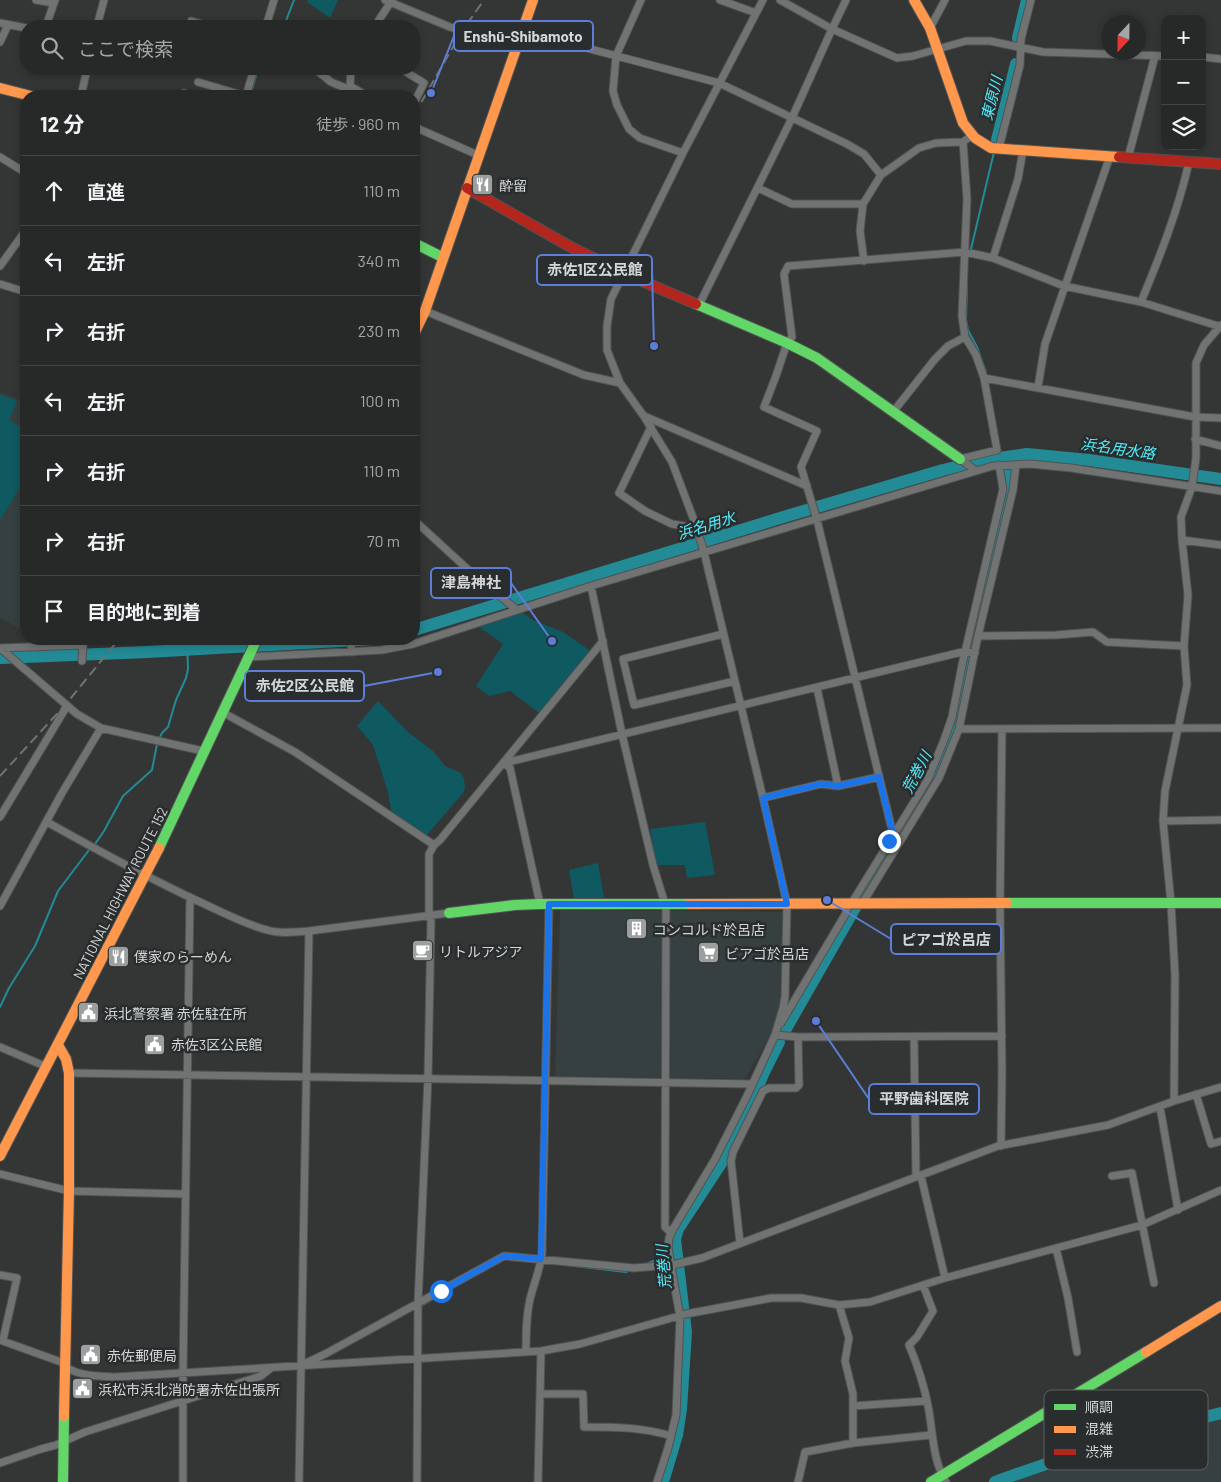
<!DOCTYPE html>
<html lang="ja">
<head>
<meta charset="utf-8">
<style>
  :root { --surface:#272828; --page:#333434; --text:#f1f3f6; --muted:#a4a6a8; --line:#434445 }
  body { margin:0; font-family:Barlow,"Noto Sans JP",sans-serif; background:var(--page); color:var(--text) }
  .controls { position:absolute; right:15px; top:15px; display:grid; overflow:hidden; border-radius:10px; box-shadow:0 2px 8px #0003 }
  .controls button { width:45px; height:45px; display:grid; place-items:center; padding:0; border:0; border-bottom:1px solid var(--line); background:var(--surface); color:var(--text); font:25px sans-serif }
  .compass { position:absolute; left:1101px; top:15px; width:45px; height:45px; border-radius:50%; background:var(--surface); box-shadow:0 2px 8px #0003; rotate:202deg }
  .stop { position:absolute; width:15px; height:15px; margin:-11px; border:4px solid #1a73e8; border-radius:50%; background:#fff }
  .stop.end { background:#1a73e8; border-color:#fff; box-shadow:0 1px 5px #0008 }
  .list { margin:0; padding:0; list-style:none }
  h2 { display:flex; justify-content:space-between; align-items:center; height:65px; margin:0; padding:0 20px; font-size:21px }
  h2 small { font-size:16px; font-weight:400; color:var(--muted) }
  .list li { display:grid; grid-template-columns:32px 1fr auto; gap:15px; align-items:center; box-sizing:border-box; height:70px; padding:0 20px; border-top:1px solid var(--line) }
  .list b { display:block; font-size:19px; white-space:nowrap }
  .list em { font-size:16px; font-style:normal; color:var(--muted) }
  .icon { flex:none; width:28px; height:28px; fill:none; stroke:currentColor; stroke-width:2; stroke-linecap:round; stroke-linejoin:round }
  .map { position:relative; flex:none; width:1221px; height:1482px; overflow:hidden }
  .search { position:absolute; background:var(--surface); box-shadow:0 2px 8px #0003; left:20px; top:20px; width:400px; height:55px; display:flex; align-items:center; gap:12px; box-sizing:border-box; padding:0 18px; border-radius:20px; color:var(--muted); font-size:19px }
  .panel { position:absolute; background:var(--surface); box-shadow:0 2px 8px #0003; left:20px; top:90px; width:400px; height:555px; border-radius:20px }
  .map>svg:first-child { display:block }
  .built { fill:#364041 }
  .green { fill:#0f5960 }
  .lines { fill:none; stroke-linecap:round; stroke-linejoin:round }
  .stream { stroke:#228b95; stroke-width:2 }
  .river { stroke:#228b95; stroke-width:12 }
  .street-casing { stroke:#515252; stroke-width:9 }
  .fast-casing { stroke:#515252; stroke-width:12 }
  .slow-casing { stroke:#515252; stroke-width:12 }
  .jam-casing { stroke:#515252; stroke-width:12 }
  .street { stroke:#717373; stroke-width:7 }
  .fast { stroke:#63d668; stroke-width:10 }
  .slow { stroke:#ff974d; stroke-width:10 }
  .jam { stroke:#b3261e; stroke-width:10 }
  .rail { stroke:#717373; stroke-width:2; stroke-dasharray:10 5; stroke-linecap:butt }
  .route { stroke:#1a73e8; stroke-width:6 }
  .labels { text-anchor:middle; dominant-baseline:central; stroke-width:5; stroke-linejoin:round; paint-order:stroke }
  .poi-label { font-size:14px; fill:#d4d7d7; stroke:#292d2d; text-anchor:start }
  .street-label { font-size:14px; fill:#d4d7d7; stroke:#292d2d }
  .water-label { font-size:15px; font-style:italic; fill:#55ecfb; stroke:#292d2d }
  .key { fill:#292d2d; stroke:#5c6060; stroke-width:1 }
  .key-label { font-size:14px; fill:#d4d7d7 }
  .leader { fill:none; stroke:#5d7ed8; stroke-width:2 }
  .callout-dot { fill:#5d7ed8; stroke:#292d2d; stroke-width:2 }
  .callout { fill:#292d2d; stroke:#5d7ed8; stroke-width:2 }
  .callout-label { font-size:15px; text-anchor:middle; font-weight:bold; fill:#d4d7d7 }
</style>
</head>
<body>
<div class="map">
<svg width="1221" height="1482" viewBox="0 0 1221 1482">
  <rect width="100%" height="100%" fill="#343636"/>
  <path class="built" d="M0,392L25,402L26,399V632L0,618Z
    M560,910L784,912L780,1004L774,1029L745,1079L555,1076Z
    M1221,1415V1482H1013L1044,1467Z"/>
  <path class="green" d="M308,0H338L330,18L307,2Z
    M0,394L17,401L9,420L26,430V478L0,520Z
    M522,612L533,620L563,632L592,652L542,715L510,691L489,696L476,686L503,644L479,627Z
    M378,701L408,732L433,751L445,766L461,773L464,778L465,788L463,793L426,836L392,815L388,792L373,745L357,726Z
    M705,822L715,875L687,878L685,865H656L650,829Z
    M598,863L604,898L574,899L569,870Z"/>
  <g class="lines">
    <path class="stream" d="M284,26L294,0
      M250,96L258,69
      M971,249L994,152
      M967,284L966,320L968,330L977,347L986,372
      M1000,450L1001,457
      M159,739L162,733L168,727L176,700L186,678L188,669L187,639
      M95,844L104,831L123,796L152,770L157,744
      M0,1007L9,988L35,946L58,891L89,850
      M671,1253L676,1251
      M566,1265L626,1272L630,1270
      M644,1265L667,1255
      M421,1306L456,1286
      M326,1357L416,1308"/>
    <path class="river" d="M1018,38L1027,0
      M997,140L1016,64
      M414,630L790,515L943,470L985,460L1027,454L1089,460L1221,479
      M0,658L148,652L374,639
      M784,1032L860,899L921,800L943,760L956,714L997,535L1010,489V469
      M663,1482L677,1435L681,1409L686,1332L675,1239L678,1229L720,1165L743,1123L764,1072L779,1042
      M995,1482C1069,1455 1144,1431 1221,1413"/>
    <defs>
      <path id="street" d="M36,0L54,3
        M385,0L450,27L517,47
        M641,0L616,56L613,91L617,105L629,129L640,138L683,153
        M720,0L756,13
        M780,0L832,29L846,0
        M191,21L209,26
        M0,23L26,28
        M46,26L55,0
        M97,26L104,0
        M266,26L274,0
        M375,26L392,0
        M930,28L945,0
        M522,31L719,83L847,144L864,154L881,175
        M0,42L8,25
        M1202,57L1221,59
        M246,69L253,71
        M315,69L331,82L348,89
        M401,69L424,83L414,103
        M198,82L245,96
        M350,86L367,96
        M81,96L87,69
        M183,96L184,93
        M246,96L254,69
        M344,96L350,86L351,69
        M419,129L480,156
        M999,148L1020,65L1021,39L1031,0
        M0,157L26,173
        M1128,158L1155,56
        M758,188L792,204H863
        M993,258L1018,179L1023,150
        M864,261L860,231L863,204L881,175L919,148L936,143L963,142L971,136
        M0,266L26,230
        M0,284L26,292
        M1141,302C1160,256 1178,211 1189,162
        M699,305L792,118L832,29L897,58L913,56L966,41H990L1043,52L1165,56
        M425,311L584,375L620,383
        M984,378L1195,417L1221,418
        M1038,387L1045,344L1110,156
        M893,412L935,359L948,346L965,337
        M644,416L807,486
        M651,427L619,493L645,511L672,524L695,528
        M1195,439L1221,446
        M960,459L997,450L984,378L976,355L965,337L962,316L967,199L963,142
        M960,459L976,471
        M414,520L474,575L517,610
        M1182,540L1221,545
        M591,586L622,734L653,865L666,907L665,1227L671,1233
        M723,634L623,659L634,705L735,681
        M978,636L1056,635L1093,632L1107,642L1184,646
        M350,639L352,652
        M0,648L77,714L101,728L203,751
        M0,648L83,645L82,661
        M248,657L382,650L413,644L591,586L993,466L1030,464L1071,468L1221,491
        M817,688L838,786
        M222,712L295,752L434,845
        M959,729L1221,728
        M763,798L821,784L838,786L879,777
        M0,817L67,706
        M1163,821L1221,820
        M47,822C97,850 148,878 200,902C222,912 244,924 267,930C280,934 296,932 309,931L449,913
        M893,834L817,520L801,467L817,431L764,407L776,376L787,343L792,337L784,274L788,266L965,252L993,258L1064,286L1141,302L1221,327
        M540,904L510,768L504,763L966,651L975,653
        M851,904L928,779L944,740L952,717L962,665L1003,489L999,465
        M862,904L939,778L959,729L978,636L1013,490L1016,465
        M0,906L62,793L101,728
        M781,1023L846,913L848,904
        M775,1035L798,1037L1002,1036
        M914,1037L916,1177
        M0,1047L47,1067
        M69,1073L751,1084
        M1196,1094L1211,1144L1221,1141
        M1174,1101L1175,975L1171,903L1163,821L1165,791L1187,685L1184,646L1188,595L1182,540L1181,517L1192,487L1196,458V363L1204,345L1221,325
        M1160,1107L1178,1210
        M1001,1146L1002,1071L1000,903L1002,730
        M0,1174L69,1191L185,1194
        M921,1176L945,1278
        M1112,1176L1132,1173L1154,1283
        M740,1243L731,1161L733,1152L763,1091L769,1088H796L799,1085L798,1037
        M1056,1248L1068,1298L1077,1352
        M0,1275L17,1278L3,1340
        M923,1285L933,1311L917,1337L909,1345C918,1366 925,1388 929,1411C933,1435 933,1461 946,1482
        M0,1340L61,1362C71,1376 98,1376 115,1377L541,1351L580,1344L686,1314L771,1298H801L839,1305L870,1302L945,1278L1142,1225L1221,1190
        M526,1352C526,1334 526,1317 530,1299C534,1283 540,1270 542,1253L549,904
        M304,1364L327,1353L504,1256L634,1268L672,1265L702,1258L998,1146L1108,1125L1174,1101L1221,1087
        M540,1394H583L584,1427C614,1427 642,1427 671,1436
        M853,1406L926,1401
        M853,1443L931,1435
        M0,1463L41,1449L56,1445L85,1432L261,1376L271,1368
        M183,1482V1372L190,897
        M299,1482L309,931
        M417,1482L418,1303L428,1078L431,921L429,915V854L434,845L440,840L603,641
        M538,1482L541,1351
        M657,1482L668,1448L676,1415L680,1317L668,1248L669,1238L673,1229L715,1159L747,1096L775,1035L783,1008L785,997L787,904L763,798L704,552L695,523L672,462L643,415L620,383L607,350V326L611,299L683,153L763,0
        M798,1482L805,1452L853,1443V1394L845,1361L849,1338L839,1305"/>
      <path id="fast" d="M414,243L442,257
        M696,304L787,343L817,358L960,459
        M159,848L257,639
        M1007,903H1221
        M449,913L515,905L540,904H689
        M63,1482L64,1416
        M931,1482L1146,1352"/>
      <path id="slow" d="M914,0L930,28L963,123L975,138L991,148L1119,157
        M0,88L31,96
        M414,334L425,311L533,0
        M689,904L1007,903
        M58,1045L66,1059L69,1073V1191L64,1416
        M0,1156L159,848
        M1146,1352L1221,1306"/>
      <path id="jam" d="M1119,157L1221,164
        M467,188L569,246L623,273L696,304"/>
    </defs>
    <use href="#street" class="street-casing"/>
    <use href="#fast" class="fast-casing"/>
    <use href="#slow" class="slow-casing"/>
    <use href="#jam" class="jam-casing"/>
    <use href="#street" class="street"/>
    <use href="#fast" class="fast"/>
    <use href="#slow" class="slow"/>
    <use href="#jam" class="jam"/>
    <path class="rail" d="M414,115L462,31L484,0
      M0,776L66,704L119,639"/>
  </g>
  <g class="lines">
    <path class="route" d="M441,1291L504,1256L541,1259L549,904H787L763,798L821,784L838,786L879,777L893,834L889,841"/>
  </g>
  <defs>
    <symbol id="restaurant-square" viewBox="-11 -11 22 22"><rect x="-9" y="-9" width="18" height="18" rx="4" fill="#9c9f9f" stroke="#292d2d"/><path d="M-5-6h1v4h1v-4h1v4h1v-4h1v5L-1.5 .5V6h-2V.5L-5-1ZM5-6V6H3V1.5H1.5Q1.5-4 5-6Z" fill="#fff"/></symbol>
    <symbol id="building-square" viewBox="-11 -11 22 22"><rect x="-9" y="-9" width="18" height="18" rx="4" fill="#9c9f9f" stroke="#292d2d"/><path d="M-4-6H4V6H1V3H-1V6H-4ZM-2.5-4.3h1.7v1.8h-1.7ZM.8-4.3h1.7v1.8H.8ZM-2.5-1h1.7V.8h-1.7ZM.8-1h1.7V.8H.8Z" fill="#fff"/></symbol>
    <symbol id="cafe-square" viewBox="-11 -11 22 22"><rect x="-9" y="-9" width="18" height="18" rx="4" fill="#9c9f9f" stroke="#292d2d"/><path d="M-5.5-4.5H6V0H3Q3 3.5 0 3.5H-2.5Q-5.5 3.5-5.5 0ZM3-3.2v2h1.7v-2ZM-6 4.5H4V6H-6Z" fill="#fff"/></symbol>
    <symbol id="supermarket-square" viewBox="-11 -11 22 22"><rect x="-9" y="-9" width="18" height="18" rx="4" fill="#9c9f9f" stroke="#292d2d"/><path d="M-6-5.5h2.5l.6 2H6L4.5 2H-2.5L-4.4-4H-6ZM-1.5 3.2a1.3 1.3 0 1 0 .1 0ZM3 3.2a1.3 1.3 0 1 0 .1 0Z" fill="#fff"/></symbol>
    <symbol id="civic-square" viewBox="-11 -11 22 22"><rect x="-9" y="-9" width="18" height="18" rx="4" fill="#9c9f9f" stroke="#292d2d"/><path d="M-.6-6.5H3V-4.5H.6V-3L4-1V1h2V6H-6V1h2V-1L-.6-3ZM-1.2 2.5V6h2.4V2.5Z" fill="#fff"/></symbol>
  </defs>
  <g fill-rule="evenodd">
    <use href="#restaurant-square" x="470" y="172" width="25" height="25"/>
    <use href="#building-square" x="624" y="916" width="25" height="25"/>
    <use href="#cafe-square" x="410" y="938" width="25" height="25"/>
    <use href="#supermarket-square" x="696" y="940" width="25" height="25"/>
    <use href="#restaurant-square" x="106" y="944" width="25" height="25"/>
    <use href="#civic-square" x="76" y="1000" width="25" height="25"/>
    <use href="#civic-square" x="142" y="1032" width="25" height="25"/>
    <use href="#civic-square" x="78" y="1342" width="25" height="25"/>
    <use href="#civic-square" x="70" y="1376" width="25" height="25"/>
  </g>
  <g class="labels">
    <g class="poi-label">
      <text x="499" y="185">酔留</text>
      <text x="653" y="929">コンコルド於呂店</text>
      <text x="439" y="951">リトルアジア</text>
      <text x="725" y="953">ビアゴ於呂店</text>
      <text x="134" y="956">僕家のらーめん</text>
      <text x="104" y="1013">浜北警察署 赤佐駐在所</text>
      <text x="171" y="1044">赤佐3区公民館</text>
      <text x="107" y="1355">赤佐郵便局</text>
      <text x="98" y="1389">浜松市浜北消防署赤佐出張所</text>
    </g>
    <g class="street-label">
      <text transform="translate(120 893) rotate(-63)">NATIONAL HIGHWAY ROUTE 152</text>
    </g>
    <g class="water-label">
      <text transform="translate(991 98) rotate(-76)">東原川</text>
      <text transform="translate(1118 448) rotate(8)">浜名用水路</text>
      <text transform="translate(706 525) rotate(-17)">浜名用水</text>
      <text transform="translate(916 772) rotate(-62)">荒巻川</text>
      <text transform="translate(663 1267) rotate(-95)">荒巻川</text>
    </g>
  </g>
  <rect x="1044" y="1390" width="164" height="80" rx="8" class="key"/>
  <rect x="1054" y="1404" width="22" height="6" fill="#63d668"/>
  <rect x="1054" y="1426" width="22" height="7" fill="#ff974d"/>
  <rect x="1054" y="1449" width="22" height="6" fill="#b3261e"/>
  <g class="key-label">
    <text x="1085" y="1412">順調</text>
    <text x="1085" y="1434">混雑</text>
    <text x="1085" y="1457">渋滞</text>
  </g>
  <path class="leader" d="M431 93L454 36M654 346L652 270M552 641L511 583M438 672L364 686M827 900L891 939M816 1021L869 1099"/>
  <g class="callout-dot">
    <circle cx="431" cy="93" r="5"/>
    <circle cx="654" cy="346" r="5"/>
    <circle cx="552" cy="641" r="5"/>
    <circle cx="438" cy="672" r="5"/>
    <circle cx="827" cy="900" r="5"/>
    <circle cx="816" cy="1021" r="5"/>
  </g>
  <g class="callout">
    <rect x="454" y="21" width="139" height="30" rx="5"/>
    <rect x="537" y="255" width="115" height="30" rx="5"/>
    <rect x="431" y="568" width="80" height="30" rx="5"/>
    <rect x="245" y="671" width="119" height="30" rx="5"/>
    <rect x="891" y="924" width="110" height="30" rx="5"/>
    <rect x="869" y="1084" width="110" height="30" rx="5"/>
  </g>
  <g class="callout-label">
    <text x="523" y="42">Enshū-Shibamoto</text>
    <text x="595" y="275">赤佐1区公民館</text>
    <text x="471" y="588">津島神社</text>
    <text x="305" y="691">赤佐2区公民館</text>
    <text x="946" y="945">ピアゴ於呂店</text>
    <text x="924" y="1104">平野歯科医院</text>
  </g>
</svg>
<div class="controls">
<button>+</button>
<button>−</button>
<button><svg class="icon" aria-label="layers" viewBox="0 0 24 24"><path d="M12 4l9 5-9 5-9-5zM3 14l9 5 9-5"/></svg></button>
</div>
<svg class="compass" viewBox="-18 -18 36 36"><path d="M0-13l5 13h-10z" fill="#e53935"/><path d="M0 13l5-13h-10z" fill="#a4a6a8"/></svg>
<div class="stop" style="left:441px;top:1291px"></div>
<div class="stop end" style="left:889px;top:841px"></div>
<div class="search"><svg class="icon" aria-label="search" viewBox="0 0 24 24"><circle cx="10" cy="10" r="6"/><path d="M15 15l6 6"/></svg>ここで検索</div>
<section class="panel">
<h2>12 分<small>徒歩 · 960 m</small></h2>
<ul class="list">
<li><svg class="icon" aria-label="ahead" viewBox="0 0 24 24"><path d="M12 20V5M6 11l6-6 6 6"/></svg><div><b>直進</b></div><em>110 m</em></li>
<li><svg class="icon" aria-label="left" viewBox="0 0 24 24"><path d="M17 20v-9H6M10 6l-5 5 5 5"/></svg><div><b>左折</b></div><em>340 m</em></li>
<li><svg class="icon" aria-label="right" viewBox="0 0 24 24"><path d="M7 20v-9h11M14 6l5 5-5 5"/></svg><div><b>右折</b></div><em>230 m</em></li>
<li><svg class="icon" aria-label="left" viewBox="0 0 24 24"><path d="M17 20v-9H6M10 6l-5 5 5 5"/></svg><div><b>左折</b></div><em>100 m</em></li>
<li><svg class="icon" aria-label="right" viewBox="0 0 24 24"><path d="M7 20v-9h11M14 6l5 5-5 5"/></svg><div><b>右折</b></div><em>110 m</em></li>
<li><svg class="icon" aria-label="right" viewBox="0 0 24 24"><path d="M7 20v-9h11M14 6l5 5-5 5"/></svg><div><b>右折</b></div><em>70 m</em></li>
<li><svg class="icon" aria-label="arrive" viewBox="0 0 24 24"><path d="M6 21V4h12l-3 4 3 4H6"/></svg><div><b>目的地に到着</b></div></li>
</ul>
</section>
</div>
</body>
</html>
